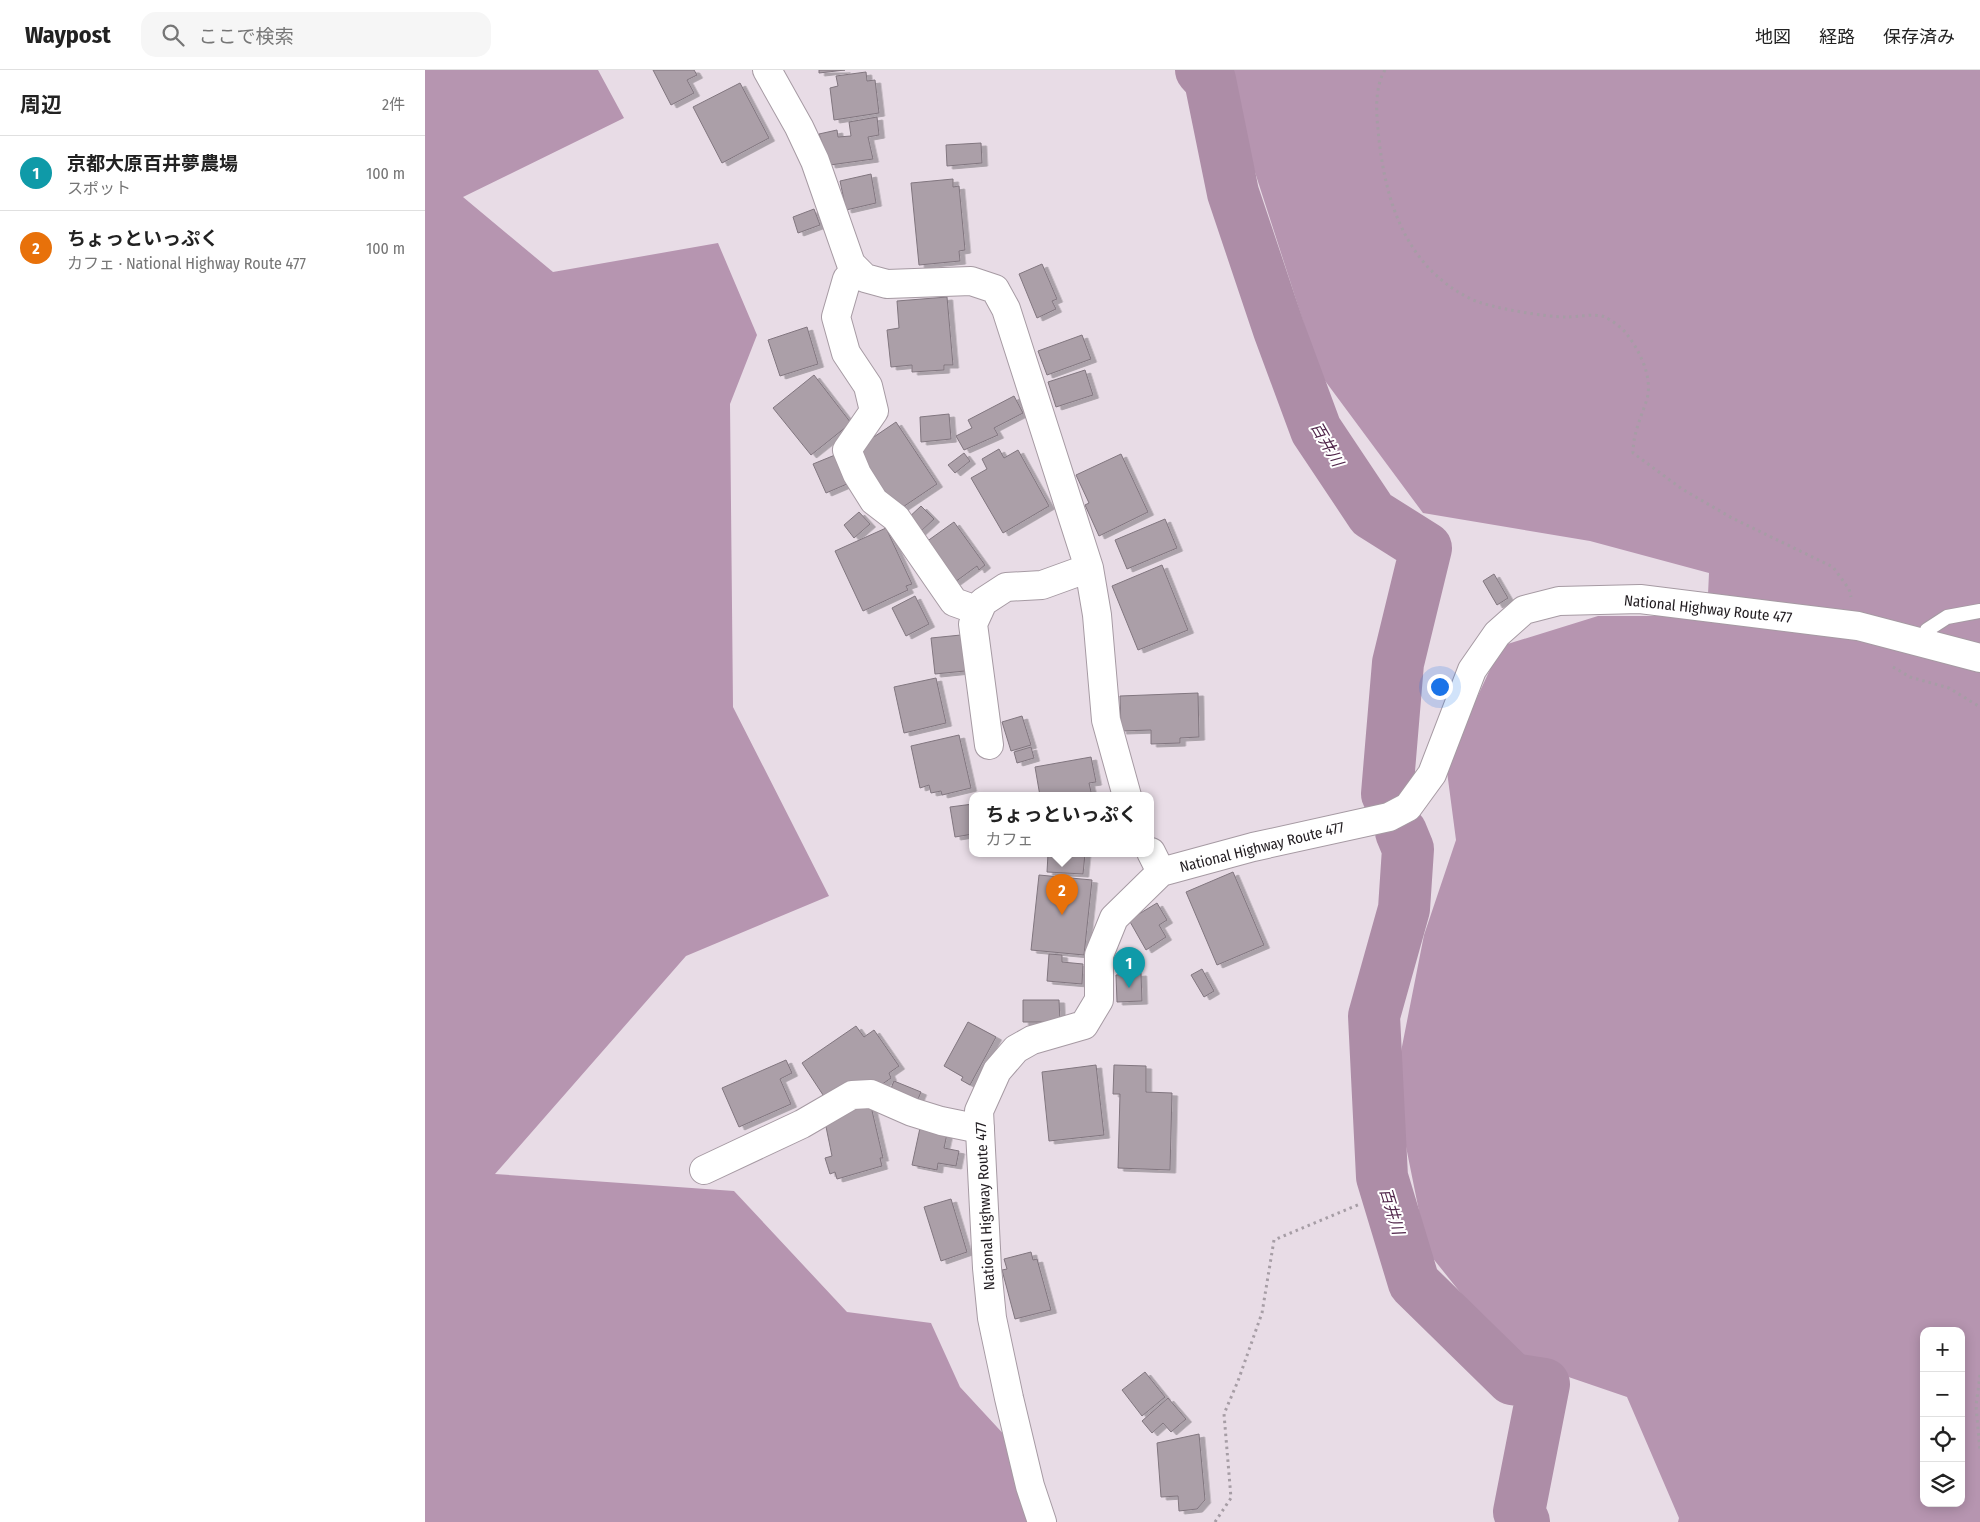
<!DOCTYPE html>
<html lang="ja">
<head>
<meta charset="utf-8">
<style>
  :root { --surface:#fff; --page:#f6f6f6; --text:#222; --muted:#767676; --line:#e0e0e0; --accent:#3d8278 }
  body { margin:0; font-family:"Fira Sans Condensed","Noto Sans JP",sans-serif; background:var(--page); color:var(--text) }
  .controls { position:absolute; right:15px; bottom:15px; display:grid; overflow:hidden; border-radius:10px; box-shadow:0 2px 12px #0003 }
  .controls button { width:45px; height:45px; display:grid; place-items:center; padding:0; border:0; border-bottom:1px solid var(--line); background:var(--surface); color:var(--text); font:25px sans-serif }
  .you { position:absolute; left:1014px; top:616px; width:18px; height:18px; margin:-12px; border:4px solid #fff; border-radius:50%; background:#1a73e8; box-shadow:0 0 0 8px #1a73e833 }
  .badge { display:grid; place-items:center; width:32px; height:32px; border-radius:50%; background:var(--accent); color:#fff; font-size:16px; font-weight:700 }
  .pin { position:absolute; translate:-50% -41px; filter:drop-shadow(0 1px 2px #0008) }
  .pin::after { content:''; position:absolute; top:26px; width:18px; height:15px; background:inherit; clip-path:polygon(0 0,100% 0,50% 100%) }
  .popup { position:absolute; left:544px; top:722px; width:185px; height:65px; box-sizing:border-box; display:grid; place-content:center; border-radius:10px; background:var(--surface); filter:drop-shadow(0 1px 4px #0005); font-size:16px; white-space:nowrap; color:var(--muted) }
  .popup b { font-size:19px; color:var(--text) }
  .popup::after { content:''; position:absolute; left:50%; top:100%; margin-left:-10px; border:10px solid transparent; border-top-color:var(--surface) }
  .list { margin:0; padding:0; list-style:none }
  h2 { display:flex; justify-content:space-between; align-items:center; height:65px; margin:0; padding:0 20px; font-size:21px }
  h2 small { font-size:16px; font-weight:400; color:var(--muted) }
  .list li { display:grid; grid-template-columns:32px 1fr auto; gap:15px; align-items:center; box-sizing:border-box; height:75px; padding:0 20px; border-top:1px solid var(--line) }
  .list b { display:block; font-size:19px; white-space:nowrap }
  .list p { margin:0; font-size:16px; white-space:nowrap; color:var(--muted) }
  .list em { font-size:16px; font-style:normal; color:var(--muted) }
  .icon { flex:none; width:28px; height:28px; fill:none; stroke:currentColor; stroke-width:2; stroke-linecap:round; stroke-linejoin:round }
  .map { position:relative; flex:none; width:1555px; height:1452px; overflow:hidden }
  header { display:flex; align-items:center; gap:30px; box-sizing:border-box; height:70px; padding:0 25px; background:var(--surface); border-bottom:1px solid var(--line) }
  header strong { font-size:24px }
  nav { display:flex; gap:28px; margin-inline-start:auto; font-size:18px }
  .search { width:350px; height:45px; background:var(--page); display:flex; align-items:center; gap:12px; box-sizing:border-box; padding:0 18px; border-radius:15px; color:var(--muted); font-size:19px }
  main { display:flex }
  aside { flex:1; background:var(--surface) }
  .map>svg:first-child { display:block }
  .forest { fill:#b695b0; fill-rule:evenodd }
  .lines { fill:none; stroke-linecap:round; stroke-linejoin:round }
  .river { stroke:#ad8da7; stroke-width:52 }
  .building { fill:#ab9fa8; stroke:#81767f; filter:url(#shadow) }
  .service-casing { stroke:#a69aa3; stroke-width:16 }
  .minor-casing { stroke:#a69aa3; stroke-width:30 }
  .trunk-casing { stroke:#a69aa3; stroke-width:30 }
  .path { stroke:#a69da5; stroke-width:3; stroke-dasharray:2.5 4; stroke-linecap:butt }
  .service { stroke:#fff; stroke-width:14 }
  .minor { stroke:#fff; stroke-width:28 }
  .trunk { stroke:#fff; stroke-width:28 }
  .labels { text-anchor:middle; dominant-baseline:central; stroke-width:4; stroke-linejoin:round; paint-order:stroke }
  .street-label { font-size:15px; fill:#211c20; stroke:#fff }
  .water-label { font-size:16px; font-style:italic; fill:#51264b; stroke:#fff }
</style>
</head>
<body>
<header>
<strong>Waypost</strong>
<div class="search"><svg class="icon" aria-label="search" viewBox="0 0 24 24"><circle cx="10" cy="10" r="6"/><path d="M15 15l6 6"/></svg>ここで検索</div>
<nav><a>地図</a><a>経路</a><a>保存済み</a></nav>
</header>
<main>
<aside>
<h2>周辺<small>2件</small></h2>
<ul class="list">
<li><span class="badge" style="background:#0f9aa8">1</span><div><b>京都大原百井夢農場</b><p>スポット</p></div><em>100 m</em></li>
<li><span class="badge" style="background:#e8710a">2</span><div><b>ちょっといっぷく</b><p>カフェ · National Highway Route 477</p></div><em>100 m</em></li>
</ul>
</aside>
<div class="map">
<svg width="1555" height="1452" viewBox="0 0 1555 1452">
  <defs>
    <filter id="shadow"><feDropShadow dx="5.5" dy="3" stdDeviation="0" flood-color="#0004"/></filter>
  </defs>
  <rect width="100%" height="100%" fill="#e8dce6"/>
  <path class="forest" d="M0,0H173L199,48L38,127L128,202L293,173L332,265L305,334L308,637L404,826L261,886L70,1104L309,1121L422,1242L506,1253L535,1317L584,1370L604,1452H0Z
    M802,0H1555V1452H1253L1254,1448L1202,1327L1088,1288L1002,1181L969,1017L999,865L1031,770L1021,694L1076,576L1173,546H1282L1284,503L1165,471L998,443L895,304L827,93ZM1499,1261H1536V1433H1499Z"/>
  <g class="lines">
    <path class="river" d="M776,0L785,10L808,123L854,260L891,360L947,444L1001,478L973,593L962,724
      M976,762L983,779L979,839L949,946L957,1107L989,1213L1087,1309L1119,1314L1094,1442L1099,1452"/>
  </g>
  <path class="building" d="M228,0H269L272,5L262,10L269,23L246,35Z
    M394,0H420L394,3Z
    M441,2L442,11L450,10L454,43L409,50L405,18L413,16L411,6Z
    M315,13L344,68L297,93L268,37Z
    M452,47L454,65L443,67L448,89L405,95L394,64L412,60L413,67L426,66L424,52Z
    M556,73L557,93L522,96L521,75Z
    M446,104L451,133L421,140L415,111Z
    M528,109V117L534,116L540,180L534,181L535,191L494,195L486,113Z
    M389,139L395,155L373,163L368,147Z
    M617,194L632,229L627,231L631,239L612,248L594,204Z
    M522,227L528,295H519V300L487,302V295L466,297L462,260L474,258L472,231Z
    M382,257L393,294L355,306L343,270Z
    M657,265L666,289L622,305L613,281Z
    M660,300L668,325L631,337L623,312Z
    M389,305L426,353L386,385L348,338Z
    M589,326L598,343L569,358L573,365L539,380L531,366L547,358L543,350Z
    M524,344L526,369L496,372L495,347Z
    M471,352L512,414L472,441L431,379Z
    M574,379L579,388L593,380L624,436L578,463L546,408L562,399L557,389Z
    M539,383L545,391L530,403L523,395Z
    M696,384L723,442L674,466L660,435L664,433L651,405Z
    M410,385L422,414L401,423L388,394Z
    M496,436L509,449L494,463L481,450Z
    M434,442L445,454L429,468L419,455Z
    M740,449L752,478L702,499L690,470Z
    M529,452L560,495L554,500L552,496L530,512L501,472Z
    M461,458L487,514L481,516L483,520L438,541L410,481Z
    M737,495L763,560L713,580L687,516Z
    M1069,504L1083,528L1072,535L1058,511Z
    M490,526L504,554L481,566L467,538Z
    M536,565L540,601L510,604L506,568Z
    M511,608L521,653L479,663L469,617Z
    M773,623L774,667L755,668V673L726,674V660L696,661L695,626Z
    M597,646L606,675L586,681L577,652Z
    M534,665L546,718L517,725L516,721L506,723L504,715L495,718L486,676Z
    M606,677L609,688L592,693L589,682Z
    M666,687L671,712L664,713L667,726H615L610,697Z
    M548,734V764L530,767L525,737Z
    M623,784H660L658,804L622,802Z
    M808,802L839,875L792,895L761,822Z
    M614,805L667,810L659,885L606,880Z
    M732,833L742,850L734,855L741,867L721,880L704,850Z
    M624,884L637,885V892L658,894L657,914L622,911Z
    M777,899L789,921L779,927L766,905Z
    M716,903L717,931L692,932L691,905Z
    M598,930H634L635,952H598Z
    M543,952L571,967L545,1015L536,1010L538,1007L519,996Z
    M431,956L439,967L449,960L474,996L464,1003L466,1008L449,1020L402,1031L377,993Z
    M361,990L367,1003L355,1009L366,1034L314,1057L297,1018Z
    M671,995L679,1065L624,1071L617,1002Z
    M689,995L721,996V1022L747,1023L745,1100L693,1098L695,1024H688Z
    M469,1011L496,1022L491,1034L464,1023Z
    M445,1032L458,1088H455L457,1096L412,1109L410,1102L405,1104L400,1088L407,1086L399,1047Z
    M495,1058L522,1064L519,1078L534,1081L531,1096L513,1093L512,1100L487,1095Z
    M526,1129L542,1182L516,1191L499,1137Z
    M606,1182L608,1190L612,1189L626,1240L590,1249L577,1200L582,1199L579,1189Z
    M720,1302L740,1327L717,1346L697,1320Z
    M743,1328L761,1349L746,1362L738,1353L727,1363L717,1351Z
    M774,1364L780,1430L772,1439L754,1441L753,1426L736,1427L732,1373Z"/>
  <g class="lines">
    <defs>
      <path id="service" d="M1512,576L1502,560L1522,547L1555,541"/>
      <path id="minor" d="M342,0L374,57L390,91L426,194L440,208L462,214L546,211L570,219L581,239L664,498L672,545L681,650L702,726
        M432,200L422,209L411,247L421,283L443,316L449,341L422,380L432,404L449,431L471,448L529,532L554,541
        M564,675L548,554L558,532L581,517L617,515L664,498
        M726,782L736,802
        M279,1100L377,1054L427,1025L446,1024L487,1042L516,1051L555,1059"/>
      <path id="trunk" d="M617,1452L605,1416L584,1328L567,1248L562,1198L554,1041L572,1001L591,979L607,970L659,955L674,930V885L689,848L736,802L828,777L964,747L983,737L1007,704L1047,600L1072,564L1099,540L1134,531L1215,529L1433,556L1555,588"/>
    </defs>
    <use href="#service" class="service-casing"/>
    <use href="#minor" class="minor-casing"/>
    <use href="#trunk" class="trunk-casing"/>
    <path class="path" d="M960,0C950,16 951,41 953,59C959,128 979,196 1046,229C1065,238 1120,247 1142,247C1153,247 1170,243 1180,247C1186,250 1196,257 1201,263C1214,280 1228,306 1222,329C1216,348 1208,363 1208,383L1257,419L1307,448L1408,497L1424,519L1426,527
      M1468,597L1485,607L1524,618L1555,637
      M1555,1305L1551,1336L1555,1381
      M790,1452L806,1428L799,1344L813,1311L837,1243L849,1170L935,1134"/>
    <use href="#service" class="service"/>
    <use href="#minor" class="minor"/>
    <use href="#trunk" class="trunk"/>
  </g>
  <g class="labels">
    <g class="street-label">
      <text transform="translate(1283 539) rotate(6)">National Highway Route 477</text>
      <text transform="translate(837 777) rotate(-14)">National Highway Route 477</text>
      <text transform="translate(560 1136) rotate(-93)">National Highway Route 477</text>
    </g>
    <g class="water-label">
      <text transform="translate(902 374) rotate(60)">百井川</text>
      <text transform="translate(967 1141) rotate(73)">百井川</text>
    </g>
  </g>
</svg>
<div class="controls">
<button>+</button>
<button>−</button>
<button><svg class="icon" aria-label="locate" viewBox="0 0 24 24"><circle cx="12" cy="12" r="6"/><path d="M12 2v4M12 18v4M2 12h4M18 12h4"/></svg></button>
<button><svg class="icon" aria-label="layers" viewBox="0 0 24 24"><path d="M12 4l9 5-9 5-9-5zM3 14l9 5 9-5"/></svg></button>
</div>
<div class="you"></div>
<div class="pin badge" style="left:704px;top:918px;background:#0f9aa8">1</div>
<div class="pin badge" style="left:637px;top:845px;background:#e8710a">2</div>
<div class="popup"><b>ちょっといっぷく</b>カフェ</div>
</div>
</main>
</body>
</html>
